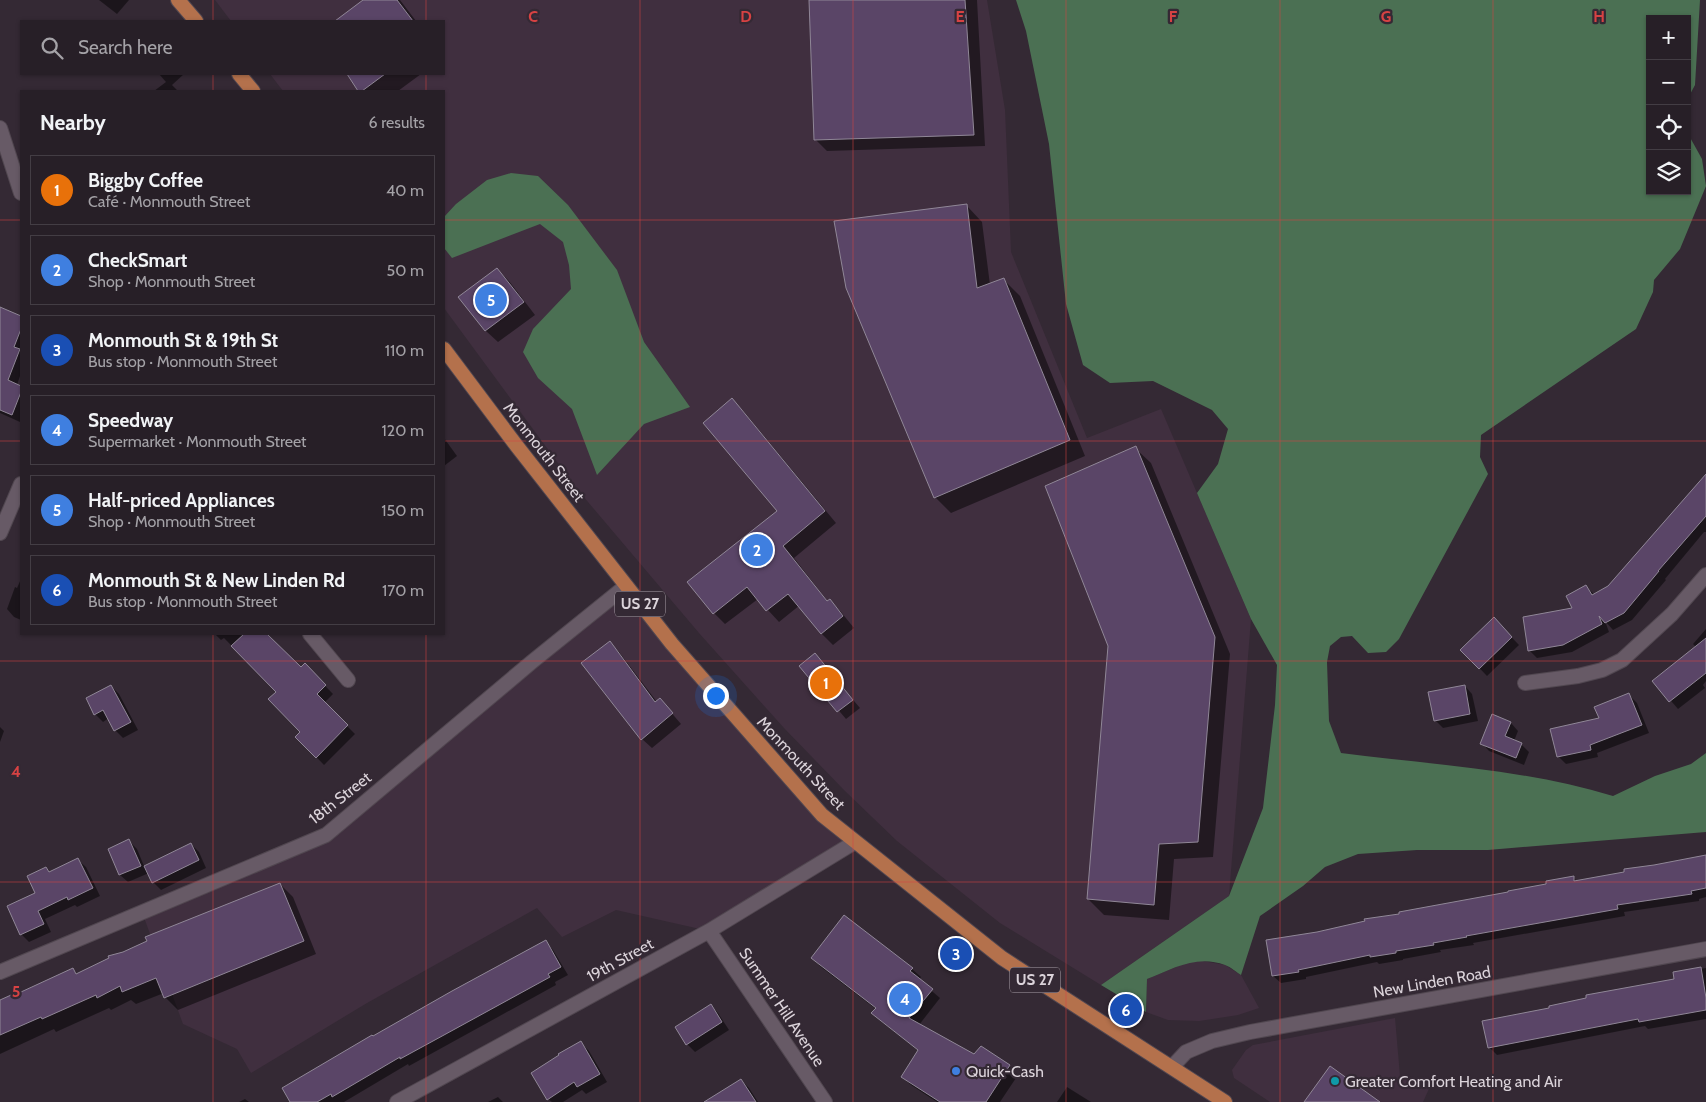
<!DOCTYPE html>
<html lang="en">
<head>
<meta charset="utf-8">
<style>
  :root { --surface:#271f27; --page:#2f272f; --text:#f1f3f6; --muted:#a4a2a7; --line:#433d44; --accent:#fe8ebd }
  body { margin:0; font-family:Cabin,sans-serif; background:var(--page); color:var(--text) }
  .controls { position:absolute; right:15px; top:15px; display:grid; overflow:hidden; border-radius:0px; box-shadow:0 1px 4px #0004 }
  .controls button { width:45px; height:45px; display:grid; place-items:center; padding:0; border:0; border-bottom:1px solid var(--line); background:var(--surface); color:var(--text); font:25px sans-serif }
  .you { position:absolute; left:715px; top:695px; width:18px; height:18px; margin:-12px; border:4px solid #fff; border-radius:50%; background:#1a73e8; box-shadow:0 0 0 8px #1a73e833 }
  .badge { display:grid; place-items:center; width:32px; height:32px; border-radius:50%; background:var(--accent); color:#fff; font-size:16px; font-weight:700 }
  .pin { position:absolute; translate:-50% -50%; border:2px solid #fff; box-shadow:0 1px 5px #0006 }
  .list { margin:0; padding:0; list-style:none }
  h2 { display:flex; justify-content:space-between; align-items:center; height:65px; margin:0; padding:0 20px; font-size:21px }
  h2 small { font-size:16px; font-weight:400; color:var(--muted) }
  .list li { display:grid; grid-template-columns:32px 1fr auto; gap:15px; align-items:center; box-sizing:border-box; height:70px; margin:0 10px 10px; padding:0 10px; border:1px solid var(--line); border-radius:0px }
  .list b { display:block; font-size:19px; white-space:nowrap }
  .list p { margin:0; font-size:16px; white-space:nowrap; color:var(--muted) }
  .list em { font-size:16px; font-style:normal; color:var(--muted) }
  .icon { flex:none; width:28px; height:28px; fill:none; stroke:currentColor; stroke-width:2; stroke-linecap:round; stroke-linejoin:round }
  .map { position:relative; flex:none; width:1706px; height:1102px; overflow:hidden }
  .search { position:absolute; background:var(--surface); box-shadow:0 1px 4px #0004; left:20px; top:20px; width:425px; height:55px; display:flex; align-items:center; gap:12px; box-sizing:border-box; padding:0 18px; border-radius:0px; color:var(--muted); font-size:19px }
  .panel { position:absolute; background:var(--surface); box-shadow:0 1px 4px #0004; left:20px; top:90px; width:425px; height:545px; border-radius:0px }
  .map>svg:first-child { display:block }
  .built { fill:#402f3f }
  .forest { fill:#4b7053 }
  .shadow { fill:#0007 }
  .building { fill:#5a4567; stroke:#908797 }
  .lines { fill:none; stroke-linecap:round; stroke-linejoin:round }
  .minor-casing { stroke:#514750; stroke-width:16 }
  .primary-casing { stroke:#514750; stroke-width:16 }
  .minor { stroke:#675a66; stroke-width:14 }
  .primary { stroke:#b4714c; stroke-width:14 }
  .grid { fill:none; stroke:#d74243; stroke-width:1; stroke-opacity:0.55 }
  .shop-dot { fill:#3f7fe0; stroke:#342934; stroke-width:2 }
  .culture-dot { fill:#0f9aa8; stroke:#342934; stroke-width:2 }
  .labels { text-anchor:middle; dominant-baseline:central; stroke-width:4.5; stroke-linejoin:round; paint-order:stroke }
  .shield { fill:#342934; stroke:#a9a0a8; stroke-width:1 }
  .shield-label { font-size:15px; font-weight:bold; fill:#dbd3da }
  .street-label { font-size:16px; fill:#dbd3da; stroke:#342934 }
  .poi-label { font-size:16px; fill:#dbd3da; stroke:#342934; text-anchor:start }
  .grid-label { font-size:16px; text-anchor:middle; font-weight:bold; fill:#d74243; stroke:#342934; stroke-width:4.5; stroke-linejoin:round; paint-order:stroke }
</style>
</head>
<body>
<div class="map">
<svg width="1706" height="1102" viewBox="0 0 1706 1102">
  <rect width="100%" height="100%" fill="#342934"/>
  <path class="built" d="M215,0H987L1005,110L1011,252L1087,438L1161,409L1251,619L1229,896L1101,985L1000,923L897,841L845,791L784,728L699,633L577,489L444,308V91H283L270,74H444V21H231Z
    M626,586L855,842L709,931L616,910L562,937L537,908L367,1003L251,1073L237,1049L183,1024L142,912L326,835Z
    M1203,961L1225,965L1241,975L1259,1008L1238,1015L1199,1021L1168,1020L1146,1012L1147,979L1188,962Z
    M1395,1018L1400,1076L1433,1080L1423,1102H1270L1234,1078L1232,1070L1246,1050L1253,1045Z"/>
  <path class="forest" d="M1016,0H1700L1695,85L1687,100V19H1650V191H1687V132L1702,159L1706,186L1680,249L1654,280L1653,292L1636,329L1481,435L1480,457L1488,474L1399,639L1386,652L1368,653L1352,636L1341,637L1330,646L1327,662L1329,721L1341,753C1433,765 1525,769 1613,796L1655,776L1691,764L1706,753V832L1488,850H1417L1358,854L1325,867L1303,886L1260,916L1241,975C1236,972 1231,967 1225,965C1197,954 1172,969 1147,979L1146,1012L1101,985L1229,896L1263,808L1275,705L1277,665L1251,619L1197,493L1218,464L1228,429L1212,410L1153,381L1110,383L1083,365L1066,304L1049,144L1026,31Z
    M511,173L538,176L568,205L617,270L644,342L690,407L644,424L597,475L572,409L538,378L523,352L533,329L571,289L569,265L563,242L540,224L452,258L444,248V217L456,204L487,180Z"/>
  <path class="shadow" d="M99,0H129L117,14Z
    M365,0H400L416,21H337Z
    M810,0H977L985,146L827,151L815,139Z
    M159,74H184L172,85L178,91H154L166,82Z
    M349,74H421L398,91H360Z
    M967,206L982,222L990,285L1004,280L1020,296L1085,456L951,513L935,497Z
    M497,269L509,281L535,315L498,342L486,331L460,297Z
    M0,308L21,317V373L17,385L21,387L20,422L0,413Z
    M732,400L744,412L836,523L794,558L828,602L830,601L841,612L854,628L833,645L821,633L800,605L779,622L758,599L725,624L714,613L779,512Z
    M444,438L457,456L444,466Z
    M1135,448L1151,463L1230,654L1213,857L1174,859L1169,920L1104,915L1088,899Z
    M1706,481V532H1704L1665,579L1666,580L1632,620L1613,630L1605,621L1609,632L1572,652L1537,658L1530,651L1574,609L1586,587L1595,595L1609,587Z
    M21,579V620L14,617L7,609L15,587L17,588Z
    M1494,619L1519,645L1487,676L1462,650Z
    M1706,629V681L1703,685L1705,688L1678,709L1654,681L1696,647L1693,644Z
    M215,634H266L301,669L305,665L333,694L324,703L355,734L324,765L297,737L302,732L277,692L224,638L221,640Z
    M610,643L619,652L657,702L669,710L681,724L652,748L642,739Z
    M815,655L860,708L846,719L801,666Z
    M111,686L119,694L138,730L123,738L115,730L109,718L103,722L95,714Z
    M1465,686L1472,694L1478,721L1443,728L1435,720Z
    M1629,695L1637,703L1649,733L1597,753L1598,757L1566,764L1559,757L1552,729L1600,719Z
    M1493,716L1511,723L1518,731L1514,741L1521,744L1529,752L1524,765L1489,751L1482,743Z
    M0,727L4,731L0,742Z
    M129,841L137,849L144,866L191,844L199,852L206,868L161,890L153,882L149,873L128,882L120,875L109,849Z
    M1706,856V897L1699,899V901L1624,912L1625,916L1473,943L1474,945L1440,950L1441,952L1403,959V960L1379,964L1377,962L1306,977V979L1281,983L1273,976L1318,933L1548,885L1573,877L1578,882Z
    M78,860L86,867L100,896L77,907L75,905L45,919L51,932L29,942L21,934L46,868L50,873Z
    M280,884L293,897L316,954L178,1010L165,997L164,993L136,1004L131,1000L111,1010L109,1008L56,1032L54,1029L0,1054V1002L73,969L78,975Z
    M546,942L553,950L568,975L555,982L556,985L409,1066L408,1064L344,1102H292L373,1038Z
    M813,958L912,969L921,977L919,980L940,998L919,1025L975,1056L981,1048L1009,1066L1018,1075L1000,1102H937L911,1085L903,1077L919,1051L882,1022L873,1013L876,1009L821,967Z
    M1706,968V1019L1648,1029L1645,1026L1497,1055L1489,1047L1551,1009L1676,980L1674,973Z
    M711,1005L718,1013L729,1030L695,1052L687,1044Z
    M581,1043L589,1051L607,1082L586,1094L582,1090L563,1102H552L548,1099Z
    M741,1080L749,1088L758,1102H706Z
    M1067,1087L1091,1102H1057Z
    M498,1097L503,1102H488Z
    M245,1099L249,1102H239Z"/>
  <path class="building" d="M363,0H397L413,21H335Z
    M809,0H965L974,135L814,140Z
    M347,74H385L362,91H358Z
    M967,204L977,288L1004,278L1070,440L934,498L846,288L834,221Z
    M497,268L524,302L485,331L458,297Z
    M0,307L21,316V329L14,347L20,349L8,380L21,386V392L12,415L0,410Z
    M732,398L825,511L783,546L827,601L830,599L843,616L821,634L788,594L766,611L747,587L713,614L687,582L777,511L703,423Z
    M1136,446L1215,637L1198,842L1159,844L1154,905L1087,899L1108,646L1045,486Z
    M1706,474V516L1658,571H1659L1624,613L1605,623L1599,616L1602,624L1563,645L1528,651L1523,617L1572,608L1566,596L1586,585L1592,595L1608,586Z
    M1494,617L1512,637L1479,669L1460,650Z
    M244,634H267L301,667L305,663L326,685L317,694L348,725L316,758L295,737L300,732L268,699L276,692L231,646Z
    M1706,638V673L1669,702L1652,681Z
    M610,641L655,702L660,698L673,713L641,740L581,663Z
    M815,653L853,700L837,712L799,666Z
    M111,685L131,722L114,731L103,710L94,715L86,698Z
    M1465,685L1470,714L1434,721L1428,692Z
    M1629,693L1642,725L1590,745L1591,750L1557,757L1550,729L1599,718L1594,707Z
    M1492,714L1511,722L1505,736L1522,743L1516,758L1480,744Z
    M129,839L141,866L119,875L108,849Z
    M191,843L199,860L152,883L144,866Z
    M1706,855V888L1691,891L1692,894L1617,905L1618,909L1466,936L1467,937L1433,943L1434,945L1396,951V953L1370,957V955L1298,970L1299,972L1272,976L1266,940L1317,932L1365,921L1364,919L1399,914V912L1508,892V891L1546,884V881L1574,876V881L1624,872V869L1654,865Z
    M78,858L93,888L68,900L67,897L38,911L44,924L20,935L7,906L35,893L27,876L46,867L49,872Z
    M280,883L304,941L164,998L156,978L122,992L120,986L97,998L96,995L42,1019L41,1017L0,1035V1000L20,991L21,992L73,968L76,974L109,958L108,956L123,952L147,941L145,937Z
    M844,915L913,968L910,971L933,989L909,1018L974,1054L981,1046L1010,1065L986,1102H940L901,1077L918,1050L871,1013L876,1008L811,958Z
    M546,940L561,967L548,974L550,977L444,1035L400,1059V1057L332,1097L331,1094L317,1102H290L282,1088L372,1035L373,1036L452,991Z
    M1701,967L1706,998V1010L1639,1022L1638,1019L1488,1048L1482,1021L1549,1008V1006L1586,998V995L1674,979L1673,972Z
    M711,1004L722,1022L686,1045L675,1027Z
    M581,1041L600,1074L577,1087L574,1082L547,1100L531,1073L559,1055L558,1054Z
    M1330,1066L1380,1102H1304Z
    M741,1079L756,1102H704Z"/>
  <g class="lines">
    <defs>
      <path id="minor" d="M0,128L21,193
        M0,533L21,484
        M310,634L348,680
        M1525,683L1578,676L1602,670L1622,660L1672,614L1706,575
        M709,931L825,1102
        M0,972L326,835L533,661L626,586
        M1172,1067L1186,1052L1212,1041L1250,1032L1706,949
        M397,1102L709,931L855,842"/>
      <path id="primary" d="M178,0L196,21
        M239,74L253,91
        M444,349L516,445L672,644L822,815L1002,958L1225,1102"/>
    </defs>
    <use href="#minor" class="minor-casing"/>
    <use href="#primary" class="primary-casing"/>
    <use href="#minor" class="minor"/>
    <use href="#primary" class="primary"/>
  </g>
  <path class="grid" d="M213,0V21M426,0V21M640,0V1102M853,0V1102M1066,0V1102M1280,0V1102M1493,0V1102M213,74V91M426,74V91M0,220H21M444,220H1706M0,441H21M444,441H1706M213,634V1102M426,634V1102M0,661H1706M0,882H1706"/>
  <circle class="shop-dot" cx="956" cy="1071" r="5"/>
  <circle class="culture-dot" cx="1335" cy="1081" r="5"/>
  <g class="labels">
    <g class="shield">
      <rect x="615" y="591.5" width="50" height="25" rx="4"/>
      <rect x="1010" y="967.5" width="50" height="25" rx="4"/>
    </g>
    <g class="shield-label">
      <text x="640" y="604">US 27</text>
      <text x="1035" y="980">US 27</text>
    </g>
    <g class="street-label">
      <text transform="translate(544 452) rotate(52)">Monmouth Street</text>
      <text transform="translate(801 763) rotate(47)">Monmouth Street</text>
      <text transform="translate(340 798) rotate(-38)">18th Street</text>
      <text transform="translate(620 960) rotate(-29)">19th Street</text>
      <text transform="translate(1432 982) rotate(-10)">New Linden Road</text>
      <text transform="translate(782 1007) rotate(56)">Summer Hill Avenue</text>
    </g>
    <g class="poi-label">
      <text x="966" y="1071">Quick-Cash</text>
      <text x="1345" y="1081">Greater Comfort Heating and Air</text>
    </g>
  </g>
  <g class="grid-label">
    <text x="533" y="22">C</text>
    <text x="746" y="22">D</text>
    <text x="960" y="22">E</text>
    <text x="1173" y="22">F</text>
    <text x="1386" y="22">G</text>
    <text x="1599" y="22">H</text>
    <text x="16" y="777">4</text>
    <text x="16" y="997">5</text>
  </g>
</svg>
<div class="controls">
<button>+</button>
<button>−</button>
<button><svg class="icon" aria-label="locate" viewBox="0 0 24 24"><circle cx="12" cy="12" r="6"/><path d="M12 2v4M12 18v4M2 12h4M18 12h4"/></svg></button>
<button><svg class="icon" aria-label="layers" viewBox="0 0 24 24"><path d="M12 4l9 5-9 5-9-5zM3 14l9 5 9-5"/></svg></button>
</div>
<div class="you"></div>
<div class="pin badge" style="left:826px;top:683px;background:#e8710a">1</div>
<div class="pin badge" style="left:757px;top:550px;background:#3f7fe0">2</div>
<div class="pin badge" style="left:956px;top:954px;background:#1a4fb4">3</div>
<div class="pin badge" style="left:905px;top:999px;background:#3f7fe0">4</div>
<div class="pin badge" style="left:491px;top:300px;background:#3f7fe0">5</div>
<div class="pin badge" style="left:1126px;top:1010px;background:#1a4fb4">6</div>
<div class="search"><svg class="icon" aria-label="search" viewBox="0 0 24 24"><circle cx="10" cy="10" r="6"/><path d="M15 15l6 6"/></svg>Search here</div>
<section class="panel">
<h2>Nearby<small>6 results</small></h2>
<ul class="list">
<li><span class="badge" style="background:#e8710a">1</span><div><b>Biggby Coffee</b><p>Café · Monmouth Street</p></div><em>40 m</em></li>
<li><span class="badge" style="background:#3f7fe0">2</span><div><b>CheckSmart</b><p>Shop · Monmouth Street</p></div><em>50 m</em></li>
<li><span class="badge" style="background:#1a4fb4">3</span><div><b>Monmouth St &amp; 19th St</b><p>Bus stop · Monmouth Street</p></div><em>110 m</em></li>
<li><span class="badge" style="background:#3f7fe0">4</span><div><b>Speedway</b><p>Supermarket · Monmouth Street</p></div><em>120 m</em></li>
<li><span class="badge" style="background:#3f7fe0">5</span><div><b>Half-priced Appliances</b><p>Shop · Monmouth Street</p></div><em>150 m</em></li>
<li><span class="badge" style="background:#1a4fb4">6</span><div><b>Monmouth St &amp; New Linden Rd</b><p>Bus stop · Monmouth Street</p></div><em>170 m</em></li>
</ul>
</section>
</div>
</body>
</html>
